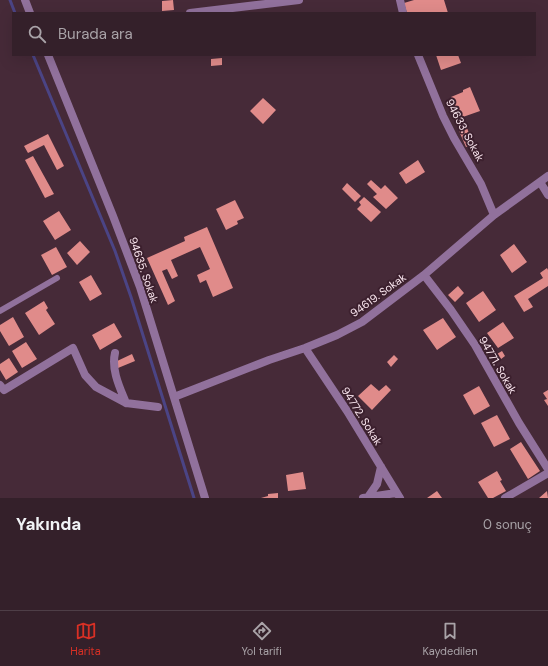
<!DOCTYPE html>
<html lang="tr">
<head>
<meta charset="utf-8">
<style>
  :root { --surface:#34202a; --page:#3c2832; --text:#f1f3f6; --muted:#a9a3a8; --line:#4e3e47; --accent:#d93025 }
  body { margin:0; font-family:"DM Sans",sans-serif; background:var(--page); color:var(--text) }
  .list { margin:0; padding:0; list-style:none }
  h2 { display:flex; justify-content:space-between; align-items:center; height:52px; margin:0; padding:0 16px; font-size:17px }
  h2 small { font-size:13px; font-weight:400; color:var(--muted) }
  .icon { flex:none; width:22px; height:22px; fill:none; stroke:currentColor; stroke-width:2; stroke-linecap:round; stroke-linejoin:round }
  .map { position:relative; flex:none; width:548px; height:498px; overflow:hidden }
  .search { position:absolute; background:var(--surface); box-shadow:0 4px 16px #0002; left:12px; right:12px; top:12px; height:44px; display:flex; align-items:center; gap:10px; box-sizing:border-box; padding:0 14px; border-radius:0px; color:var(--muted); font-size:15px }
  .sheet { height:112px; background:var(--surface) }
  nav { display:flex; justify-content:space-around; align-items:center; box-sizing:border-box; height:56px; border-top:1px solid var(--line); background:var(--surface); font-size:11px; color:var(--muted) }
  nav a { display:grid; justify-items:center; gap:2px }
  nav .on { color:var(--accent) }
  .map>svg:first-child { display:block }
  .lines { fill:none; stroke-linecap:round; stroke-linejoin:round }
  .stream { stroke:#4b4485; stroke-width:3 }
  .building { fill:#e08b8a }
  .service { stroke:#91719c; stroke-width:6 }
  .minor { stroke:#91719c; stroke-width:8 }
  .labels { text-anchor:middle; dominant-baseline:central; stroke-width:4; stroke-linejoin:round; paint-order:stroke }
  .street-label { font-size:11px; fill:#fce8f1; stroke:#3c202e }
</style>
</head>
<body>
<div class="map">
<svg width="548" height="498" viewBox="0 0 548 498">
  <rect width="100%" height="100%" fill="#462a38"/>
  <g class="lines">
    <path class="stream" d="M10,0L15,13
      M33,55L115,251L131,297L194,498"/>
  </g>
  <path class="building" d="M173,0L174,10L162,11V1Z
    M414,0H444L448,13H407L404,3Z
    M436,55H458L461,63L441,70Z
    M222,58V65L211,66V59Z
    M470,87L480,111L460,118L451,97L463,92V90Z
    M263,98L276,110L263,124L250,111Z
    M467,128L473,144L466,147L459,131Z
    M48,134L64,166L57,170L44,145L28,153L24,146Z
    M33,156L54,194L45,198L25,160Z
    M418,160L425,172L406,184L399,173Z
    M371,180L381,189L385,185L398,198L386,209L373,197L377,194L367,184Z
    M347,183L361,196L355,202L342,189Z
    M364,197L381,212L371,222L357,209L361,205L359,202Z
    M235,200L244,218L237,221L238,224L226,230L216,209Z
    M59,211L71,230L55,240L43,221Z
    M207,227L233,288L213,297L206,280L200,283L197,275L210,269L200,247L171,260L178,276L172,279L167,269L162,271L175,301L168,305L147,258L185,241L184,237Z
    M80,241L90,252L77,265L67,253Z
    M514,244L527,262L512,273L500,255Z
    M56,247L67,267L52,275L41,255Z
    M547,268L548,270V286L528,299L533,307L524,312L514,296L543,278L540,273Z
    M91,275L102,294L90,301L79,282Z
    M458,286L464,293L455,302L448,295Z
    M483,291L496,310L479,322L466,303Z
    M44,301L48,308L46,310L55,324L39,335L25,313Z
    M13,317L24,337L9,346L0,331V325Z
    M443,318L456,337L437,350L423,330Z
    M503,322L514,338L498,348L487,333Z
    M114,323L122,337L100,350L92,335Z
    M26,342L37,359L22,368L12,351Z
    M502,351L505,356L496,363L492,357Z
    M132,354L135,361L118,368L115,362Z
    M394,355L398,359L391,367L387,362Z
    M9,358L18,372L6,380L0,370V364Z
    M371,384L379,391L386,385L391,390L372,410L358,396Z
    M479,386L490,406L474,415L463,395Z
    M548,390V406L544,400L547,399L543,393Z
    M497,415L510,439L494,447L481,423Z
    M521,442L540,471L528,479L510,449Z
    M497,471L502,480L500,481L506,491L493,498H488L478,482Z
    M303,472L306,489L288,491L286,475Z
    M437,491L442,498H427Z
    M547,491L548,498H539Z
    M278,493V498H261L268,496V494Z"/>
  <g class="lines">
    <path class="service" d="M0,311L57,278"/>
    <path class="minor" d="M25,0L30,13
      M400,0L403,13
      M190,13L299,0
      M48,55L113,216L140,287L205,498
      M418,55L443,116L454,138L481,184L494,215
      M540,182L548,195
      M424,275L451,310L475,345L519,423L548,469
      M305,348L347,411L400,498
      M115,353C111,370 120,388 126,403
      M0,385L4,390L73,348L85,375L96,387L126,403L158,407
      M174,397L269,360L305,348L337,335L362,322L424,275L494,215L548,176
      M368,497L377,484L381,467
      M363,498L396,493
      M505,498L548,473"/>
  </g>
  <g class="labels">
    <g class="street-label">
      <text transform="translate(465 130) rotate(62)">94633. Sokak</text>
      <text transform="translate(144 270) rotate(71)">94635. Sokak</text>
      <text transform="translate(378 295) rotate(-36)">94619. Sokak</text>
      <text transform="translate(498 365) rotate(60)">94771. Sokak</text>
      <text transform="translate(362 416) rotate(58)">94772. Sokak</text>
    </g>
  </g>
</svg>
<div class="search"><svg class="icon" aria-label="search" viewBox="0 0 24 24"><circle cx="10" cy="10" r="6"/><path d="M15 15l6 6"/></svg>Burada ara</div>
</div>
<section class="sheet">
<h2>Yakında<small>0 sonuç</small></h2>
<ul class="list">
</ul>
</section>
<nav>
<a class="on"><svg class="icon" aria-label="map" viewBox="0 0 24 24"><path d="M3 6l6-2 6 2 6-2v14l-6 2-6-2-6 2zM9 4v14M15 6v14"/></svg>Harita</a>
<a><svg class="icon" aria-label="directions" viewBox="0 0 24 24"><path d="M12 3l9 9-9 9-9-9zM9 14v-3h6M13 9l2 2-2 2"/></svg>Yol tarifi</a>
<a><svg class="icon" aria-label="saved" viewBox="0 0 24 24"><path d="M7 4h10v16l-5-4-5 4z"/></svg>Kaydedilen</a>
</nav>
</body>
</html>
